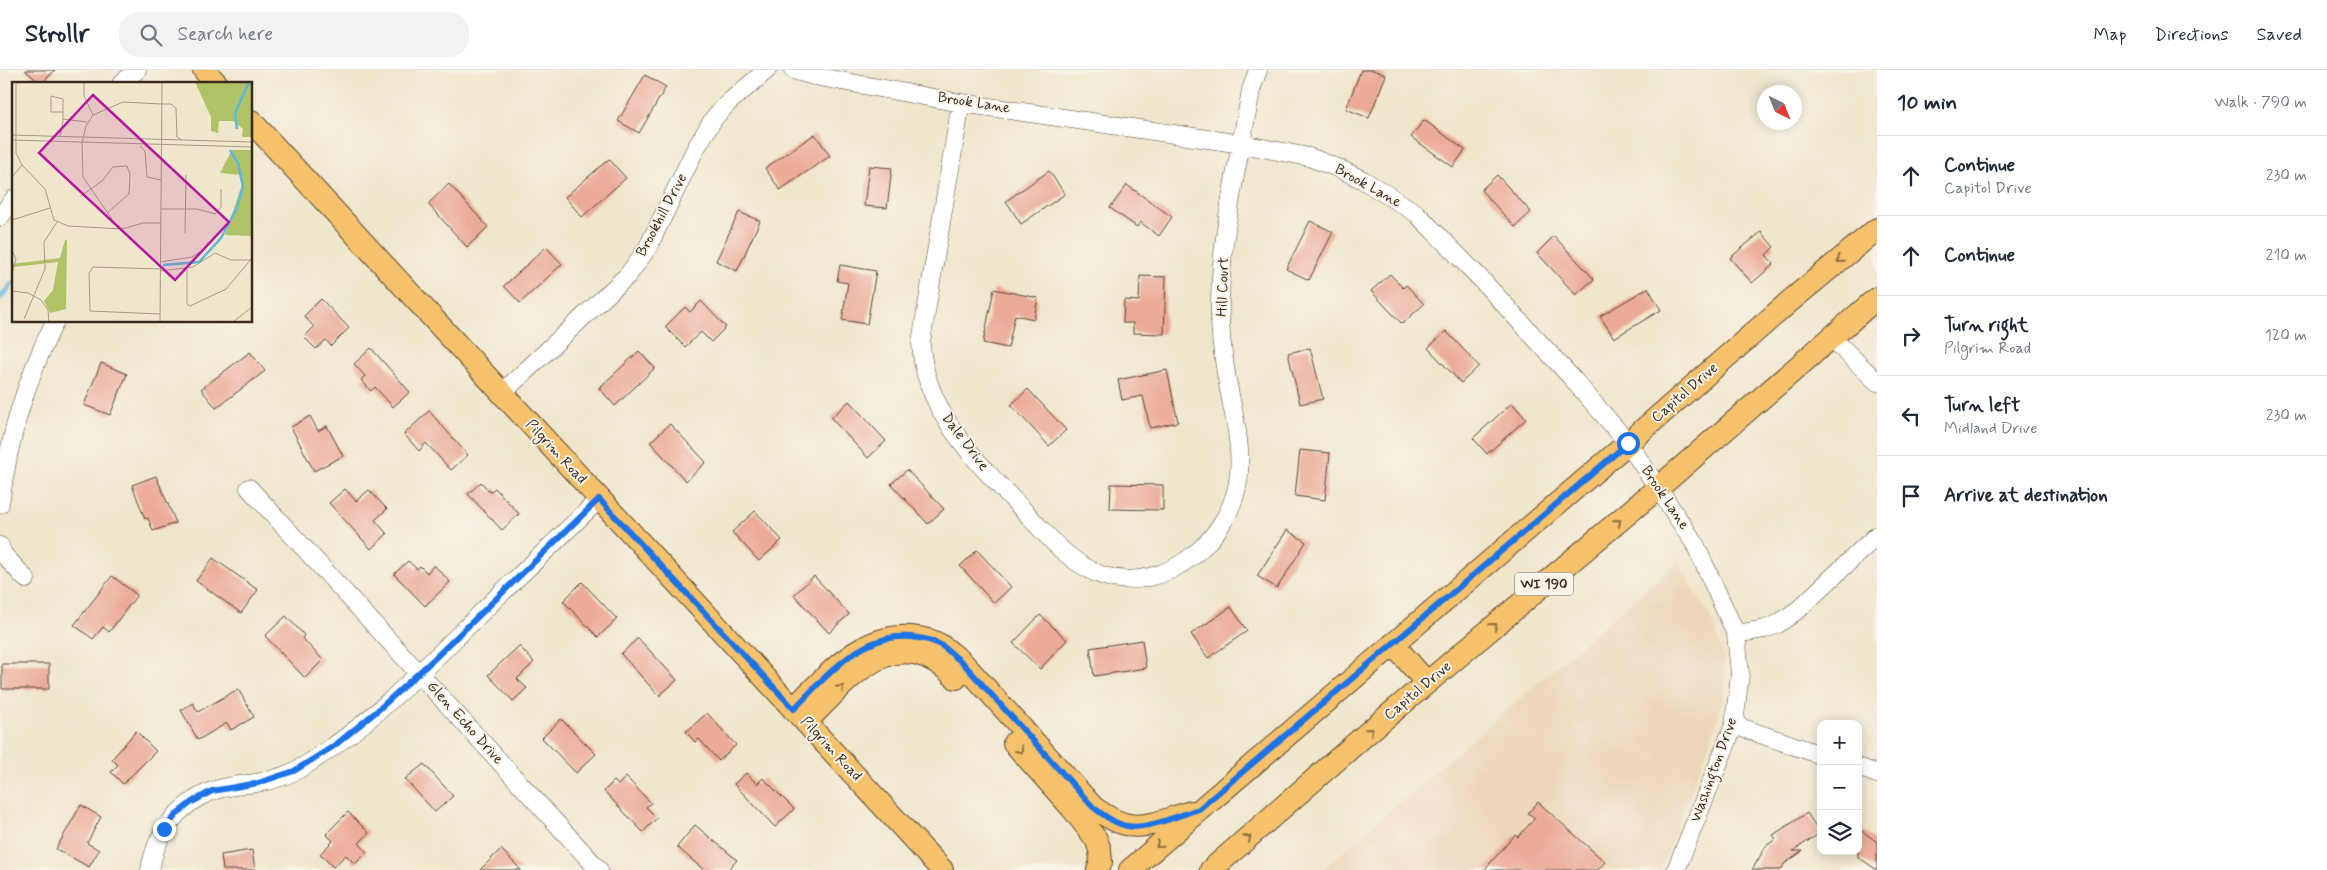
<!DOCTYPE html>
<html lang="en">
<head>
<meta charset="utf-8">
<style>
  :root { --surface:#fff; --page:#f2f2f3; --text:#1f2937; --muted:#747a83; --line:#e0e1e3 }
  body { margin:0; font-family:Mynerve,sans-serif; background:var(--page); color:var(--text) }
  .controls { position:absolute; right:15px; bottom:15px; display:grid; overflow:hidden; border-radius:10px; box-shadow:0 2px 12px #0003 }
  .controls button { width:45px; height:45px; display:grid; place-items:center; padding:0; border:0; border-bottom:1px solid var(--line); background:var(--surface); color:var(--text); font:25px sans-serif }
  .compass { position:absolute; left:1757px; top:15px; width:45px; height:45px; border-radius:50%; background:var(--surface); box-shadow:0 2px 12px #0003; rotate:137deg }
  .stop { position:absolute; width:15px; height:15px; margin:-11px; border:4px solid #1a73e8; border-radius:50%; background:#fff }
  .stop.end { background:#1a73e8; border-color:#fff; box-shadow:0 1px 5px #0008 }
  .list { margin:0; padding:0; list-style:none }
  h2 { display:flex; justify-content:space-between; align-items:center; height:65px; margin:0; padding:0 20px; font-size:21px }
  h2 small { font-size:16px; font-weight:400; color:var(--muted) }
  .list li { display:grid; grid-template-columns:32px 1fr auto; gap:15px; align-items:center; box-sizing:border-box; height:80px; padding:0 20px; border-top:1px solid var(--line) }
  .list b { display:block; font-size:19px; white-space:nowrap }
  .list p { margin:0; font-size:16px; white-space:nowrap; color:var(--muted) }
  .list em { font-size:16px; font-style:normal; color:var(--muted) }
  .icon { flex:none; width:28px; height:28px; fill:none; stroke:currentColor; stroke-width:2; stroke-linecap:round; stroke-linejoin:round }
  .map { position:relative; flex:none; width:1877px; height:800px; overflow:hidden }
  header { display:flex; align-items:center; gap:30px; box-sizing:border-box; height:70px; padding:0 25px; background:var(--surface); border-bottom:1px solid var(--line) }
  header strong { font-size:24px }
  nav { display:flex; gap:28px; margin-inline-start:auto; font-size:18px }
  .search { width:350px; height:45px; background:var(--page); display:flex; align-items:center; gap:12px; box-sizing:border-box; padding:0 18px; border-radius:20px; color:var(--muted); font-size:19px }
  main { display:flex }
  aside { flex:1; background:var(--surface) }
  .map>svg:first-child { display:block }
  .built { fill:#edd7ba }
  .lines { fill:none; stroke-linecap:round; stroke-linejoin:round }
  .stream { stroke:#5db8da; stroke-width:5 }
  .building { fill:#ecaa98 }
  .minor-casing { stroke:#564638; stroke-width:19 }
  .major-casing { stroke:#564638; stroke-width:24 }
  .minor { stroke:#fff; stroke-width:18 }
  .major { stroke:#f5c16b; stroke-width:22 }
  .oneway { stroke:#8f6e41 }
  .route { stroke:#1a73e8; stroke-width:6 }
  .labels { text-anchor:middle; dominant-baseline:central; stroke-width:4; stroke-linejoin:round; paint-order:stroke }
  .shield { fill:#f7f3e8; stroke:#73665b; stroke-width:1 }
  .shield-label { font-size:14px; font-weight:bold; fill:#3b2a1e }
  .street-label { font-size:15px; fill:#3b2a1e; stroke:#f7f3e8 }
  .inset-river { fill:none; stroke:#5db8da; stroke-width:2.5 }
  .inset-road { fill:none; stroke:#a89b86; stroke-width:1 }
  .view { fill:#b5179e; fill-opacity:0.15; stroke:#b5179e; stroke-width:2.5 }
  .inset-edge { fill:none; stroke:#3b2a1e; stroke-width:2.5 }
</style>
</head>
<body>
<header>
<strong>Strollr</strong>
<div class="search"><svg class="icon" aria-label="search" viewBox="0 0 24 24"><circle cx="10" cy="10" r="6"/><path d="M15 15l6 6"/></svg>Search here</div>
<nav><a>Map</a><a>Directions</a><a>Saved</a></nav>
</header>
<main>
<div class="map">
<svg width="1877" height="800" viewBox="0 0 1877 800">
  <rect width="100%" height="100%" fill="#f7f3e8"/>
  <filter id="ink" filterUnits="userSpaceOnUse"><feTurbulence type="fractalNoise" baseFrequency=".02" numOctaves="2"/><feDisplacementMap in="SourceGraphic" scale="10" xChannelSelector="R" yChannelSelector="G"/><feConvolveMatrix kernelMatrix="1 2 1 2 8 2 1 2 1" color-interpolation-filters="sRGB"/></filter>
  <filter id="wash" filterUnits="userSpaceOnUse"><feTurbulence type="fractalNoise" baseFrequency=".0096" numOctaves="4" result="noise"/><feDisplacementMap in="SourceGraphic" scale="20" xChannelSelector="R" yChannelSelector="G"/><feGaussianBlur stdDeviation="1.12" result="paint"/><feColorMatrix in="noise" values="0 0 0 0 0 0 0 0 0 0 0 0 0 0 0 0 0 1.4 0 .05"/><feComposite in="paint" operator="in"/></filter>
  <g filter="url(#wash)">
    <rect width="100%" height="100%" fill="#f0e6cc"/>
    <path class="built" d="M1679,494L1713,551L1724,590L1725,620L1716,656L1661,800H1322L1669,499Z"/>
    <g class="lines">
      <path class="stream" d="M0,228L14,212"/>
    </g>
    <g id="blocks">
      <path class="building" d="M25,0H55L41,14Z
        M1361,0H1373L1386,5L1369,48L1346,39Z
        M645,5L666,17L639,63L618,51Z
        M1424,50L1465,80L1453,97L1411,67Z
        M815,64L830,86L780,120L765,98Z
        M609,89L626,108L582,147L565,127Z
        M869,96L892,98L887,138L864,136Z
        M1049,101L1065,124L1021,154L1006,131Z
        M1497,105L1531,142L1515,157L1481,120Z
        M449,114L488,157L467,177L428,134Z
        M1127,115L1172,147L1159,166L1140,152L1137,157L1110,138Z
        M739,142L760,151L737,201L716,191Z
        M1310,151L1333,162L1309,210L1286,199Z
        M1761,162L1774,177L1766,185L1774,194L1752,213L1730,188Z
        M1554,166L1594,209L1576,225L1537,183Z
        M546,177L562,194L520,233L504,216Z
        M840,195L876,201L867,254L842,250L848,213L837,211Z
        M1390,204L1403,218L1406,215L1424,234L1402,254L1371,221Z
        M1140,206L1166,207L1164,264L1133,263V253H1123L1124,230L1139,231Z
        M1648,218L1661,240L1614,268L1600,246Z
        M994,219L1038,228L1034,249L1015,245L1008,278L983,273Z
        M321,229L349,258L331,276L326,270L316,279L304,267L314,257L304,246Z
        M701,231L726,257L711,272L701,262L685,277L665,257L685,237L690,242Z
        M1446,261L1479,296L1461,313L1428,278Z
        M371,278L410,322L393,337L375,317L371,321L361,310L365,306L354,294Z
        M1310,278L1323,329L1300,334L1288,283Z
        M639,281L655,298L615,336L599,318Z
        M250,282L265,301L216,338L201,319Z
        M101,293L127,304L110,345L84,335Z
        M1167,300L1178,352L1150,358L1143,326L1122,330L1118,310Z
        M1028,319L1066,360L1049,376L1011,335Z
        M849,331L886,371L868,388L831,348Z
        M1512,333L1526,349L1487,384L1473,368Z
        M429,341L468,385L451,400L426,373L419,381L404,364Z
        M310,346L318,361L327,356L343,386L314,401L291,357Z
        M670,354L706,392L686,411L650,372Z
        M1300,380L1330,383L1325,430L1295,426Z
        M907,400L944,439L928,454L891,414Z
        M156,406L176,453L153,461L148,448L145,449L132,415Z
        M481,412L490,422L495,418L519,444L502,460L468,424Z
        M1111,414L1163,415V440L1110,439Z
        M345,419L356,431L369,420L387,439L375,450L387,464L371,479L329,433Z
        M755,441L782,470L759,491L732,462Z
        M1287,460L1306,472L1277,518L1257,506Z
        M977,480L1011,517L994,533L960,496Z
        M213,488L258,520L241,543L196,511Z
        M408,491L417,499L420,496L427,503L434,495L450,512L425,536L394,504Z
        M112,506L137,525L109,562L103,557L93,569L74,555Z
        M814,506L849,544L829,563L794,525Z
        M582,512L617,549L598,567L563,531Z
        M1231,537L1247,561L1208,588L1191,564Z
        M1040,545L1067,570L1040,599L1013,573Z
        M286,546L304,565L302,568L323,590L305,608L265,566Z
        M638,568L677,610L659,626L621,584Z
        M1142,570L1146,598L1094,606L1090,578Z
        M519,576L534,592L517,609L527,618L513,631L488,605Z
        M2,594H49V619H2Z
        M238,619L254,647L231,660L227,653L198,670L181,640L193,633L198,642Z
        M707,643L736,675L719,691L699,669L695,672L686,662Z
        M561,649L596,684L576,703L542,668Z
        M136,661L156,681L123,714L111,702L118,695L112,689Z
        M424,694L453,726L435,742L405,709Z
        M746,703L757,714L763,708L794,739L775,757L734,714Z
        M626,707L651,733L646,737L657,748L643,762L604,721L614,711L618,715Z
        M1538,732L1605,792L1598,800H1484L1515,765L1518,767L1535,748L1528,743Z
        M81,735L101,747L87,773L99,780L89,797L56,779Z
        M348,742L369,763L359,773L367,782L355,794L346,785L333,797L320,784L333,771L326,764Z
        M1807,743L1820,763L1793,781H1803L1784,794L1781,800H1752L1766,776L1776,769L1773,765Z
        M695,755L737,790L728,800H704L677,777Z
        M1858,758L1877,772V800L1858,787Z
        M501,779L521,800H480Z
        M252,780L255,800H223L221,785Z"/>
    </g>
  </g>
  <g filter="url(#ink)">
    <use href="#blocks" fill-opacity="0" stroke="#564638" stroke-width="1"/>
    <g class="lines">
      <defs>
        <path id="minor" d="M793,0L814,6L961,33L1242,74L1309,87L1338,98L1363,110L1416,143L1479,207L1571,307L1628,373L1695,474L1736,564L1740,604L1734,655L1676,800
          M121,14L137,0
          M961,33L921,272C923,343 982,397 1028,445C1049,468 1073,496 1104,506C1167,525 1234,466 1239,404C1242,369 1231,336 1226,303C1222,280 1219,255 1220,232C1221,161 1239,90 1251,20L1258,0
          M0,147L14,129
          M1831,267L1877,312
          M502,323L628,205L647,179L696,78L714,48L728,33L767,0
          M249,418L599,800
          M0,434C9,367 25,312 55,251
          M0,476L3,484L26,509
          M1736,564L1765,559L1778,554L1799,539L1877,465
          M1734,655L1821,685
          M1858,697L1877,704
          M150,800C156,764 177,735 212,721C226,716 242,715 256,713C276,710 296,702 312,691C373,652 426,597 477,547C517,507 559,469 599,429"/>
        <path id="major" d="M204,0L217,14
          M251,51L942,800
          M1393,574L1427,613
          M793,639C826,607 861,563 911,567C921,568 932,570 940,575C948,580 955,587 962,592L1093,737C1133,767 1148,755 1191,742
          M806,652C850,608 895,547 956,608
          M1014,673L1072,738L1096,769L1100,780L1101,792L1098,800
          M1130,800L1628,373L1789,232L1877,159
          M1211,800L1371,660L1658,418L1877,228"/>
      </defs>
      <use href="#minor" class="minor-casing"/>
      <use href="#major" class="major-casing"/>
      <use href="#minor" class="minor"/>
      <use href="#major" class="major"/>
    </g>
    <defs><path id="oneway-chevron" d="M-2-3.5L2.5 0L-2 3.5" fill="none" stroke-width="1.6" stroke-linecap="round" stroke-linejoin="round" transform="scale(1.25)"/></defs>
    <g class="oneway">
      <use href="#oneway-chevron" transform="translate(1840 190) rotate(140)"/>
      <use href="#oneway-chevron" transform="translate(1618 452) rotate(-40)"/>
      <use href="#oneway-chevron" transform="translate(1494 556) rotate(-40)"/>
      <use href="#oneway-chevron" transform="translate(841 618) rotate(-45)"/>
      <use href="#oneway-chevron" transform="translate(1370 661) rotate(-41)"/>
      <use href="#oneway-chevron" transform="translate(1020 680) rotate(49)"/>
      <use href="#oneway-chevron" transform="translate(1248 768) rotate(-41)"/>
      <use href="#oneway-chevron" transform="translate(1159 775) rotate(139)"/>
    </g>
  </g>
  <g class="lines" filter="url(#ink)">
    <path class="route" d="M164,759L178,743L192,732L212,721L258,713L294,701L334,676L377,641L435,588L599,429L794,639C826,607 861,562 911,567C921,568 932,570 941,575C948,580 955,587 962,592L1093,737C1103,745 1115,754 1127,756C1146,760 1180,745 1199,739L1628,373"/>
  </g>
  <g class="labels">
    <rect class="shield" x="1515" y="502.5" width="58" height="23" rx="4"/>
    <g class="shield-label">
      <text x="1544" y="514">WI 190</text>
    </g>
    <g class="street-label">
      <text transform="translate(974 33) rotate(9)">Brook Lane</text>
      <text transform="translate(1368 116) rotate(29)">Brook Lane</text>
      <text transform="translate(662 145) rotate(-62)">Brookhill Drive</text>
      <text transform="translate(1223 217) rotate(-88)">Hill Court</text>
      <text transform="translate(1685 323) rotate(-41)">Capitol Drive</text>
      <text transform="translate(965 372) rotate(53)">Dale Drive</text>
      <text transform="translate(556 382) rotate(47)">Pilgrim Road</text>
      <text transform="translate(1665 428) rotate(56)">Brook Lane</text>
      <text transform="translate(1418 621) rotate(-40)">Capitol Drive</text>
      <text transform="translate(465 653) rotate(48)">Glen Echo Drive</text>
      <text transform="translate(831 679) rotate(47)">Pilgrim Road</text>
      <text transform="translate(1714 700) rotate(-70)">Washington Drive</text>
    </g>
  </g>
  <g transform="translate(12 12)">
    <rect width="240" height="240" fill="#f0e6cc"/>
    <path d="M183,0H240V55H230L231,47L221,39H207L206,51L199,49V35ZM220,68H240V154L213,153L230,102L229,93L208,91ZM53,158H55L54,227L38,231L32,219L41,208L46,180L1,185L0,188V182L48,176Z" fill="#afc266"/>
    <path class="inset-river" d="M225,47L223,31L237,0M151,183L187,180L209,156L225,126L231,105L226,81L218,68"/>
    <path class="inset-road" d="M4,0V71L10,83L33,107L42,138L56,144L110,147L131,141H149M72,0V14L81,33M149,22H159L164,26L165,55L170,58M51,37L75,40M0,53L240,60M48,55L51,39V17L39,14V30H51M0,58L240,65M128,64L133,69L135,95L149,98M0,95L10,83M69,114L90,99L101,85L115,84L118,92L117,112L95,131M149,127H185L203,132L209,125V107M0,138L38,126M106,146L71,95L70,61L74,44L81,33L111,20L149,22M173,151L174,93M0,168L4,177L0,191M148,180L180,175L194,166L196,160M175,187V222L178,224L214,207L240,176M148,189L181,185L203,171L219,178H240M0,209L16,211L29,218L36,228L37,240M148,232L78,229L77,191L81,185L148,187M12,237L33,187L32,160L45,140M148,240L150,0M221,240L240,225"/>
    <path class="view" d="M81,13L217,140L163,198L27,71Z"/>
    <rect width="240" height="240" class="inset-edge"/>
  </g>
</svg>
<div class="controls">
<button>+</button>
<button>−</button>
<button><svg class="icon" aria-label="layers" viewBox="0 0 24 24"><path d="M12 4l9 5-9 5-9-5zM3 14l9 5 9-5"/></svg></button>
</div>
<svg class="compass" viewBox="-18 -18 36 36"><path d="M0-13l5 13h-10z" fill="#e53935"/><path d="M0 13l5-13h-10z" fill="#747a83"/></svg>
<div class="stop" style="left:1628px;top:373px"></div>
<div class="stop end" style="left:164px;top:759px"></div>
</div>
<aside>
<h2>10 min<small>Walk · 790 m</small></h2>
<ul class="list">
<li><svg class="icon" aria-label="ahead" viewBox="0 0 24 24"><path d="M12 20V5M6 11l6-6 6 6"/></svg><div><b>Continue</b><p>Capitol Drive</p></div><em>230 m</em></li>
<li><svg class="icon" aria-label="ahead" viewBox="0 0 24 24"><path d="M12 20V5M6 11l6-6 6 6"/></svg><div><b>Continue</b></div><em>210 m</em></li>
<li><svg class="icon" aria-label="right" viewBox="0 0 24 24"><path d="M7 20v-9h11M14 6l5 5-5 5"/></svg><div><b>Turn right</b><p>Pilgrim Road</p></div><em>120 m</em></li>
<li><svg class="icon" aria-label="left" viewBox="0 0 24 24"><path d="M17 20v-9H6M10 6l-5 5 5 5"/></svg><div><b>Turn left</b><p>Midland Drive</p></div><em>230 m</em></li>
<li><svg class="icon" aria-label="arrive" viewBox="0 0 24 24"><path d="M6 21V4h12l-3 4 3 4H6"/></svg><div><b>Arrive at destination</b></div></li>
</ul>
</aside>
</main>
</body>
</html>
